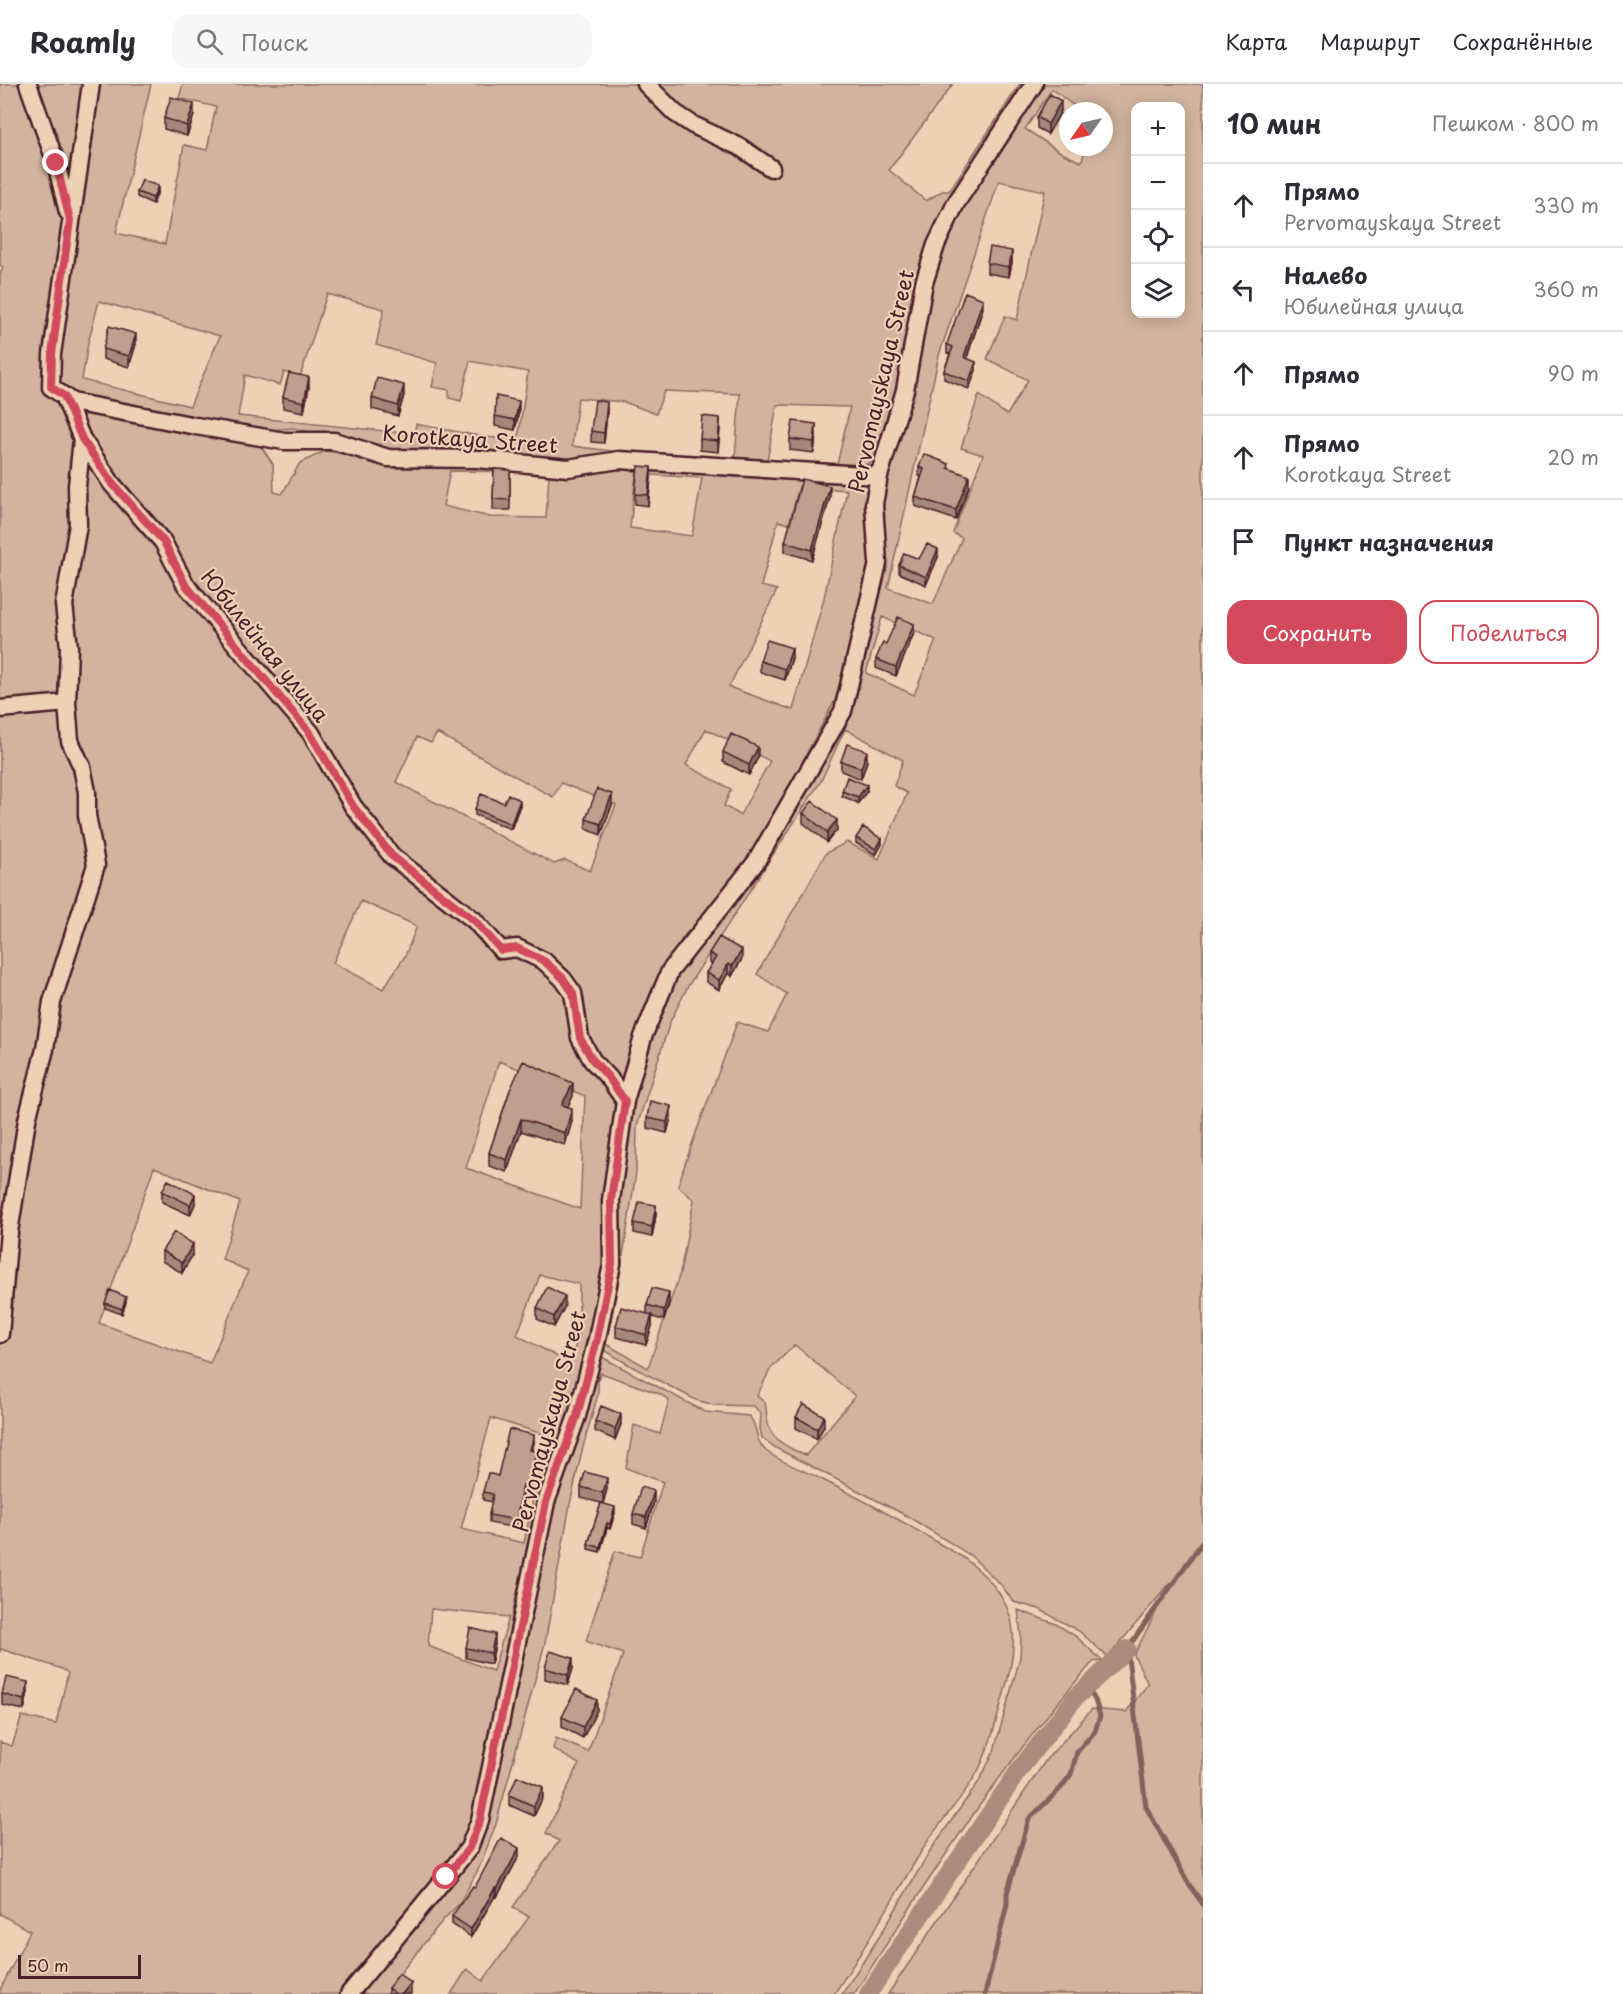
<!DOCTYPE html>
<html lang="ru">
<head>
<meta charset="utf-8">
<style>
  :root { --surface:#fff; --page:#f7f7f7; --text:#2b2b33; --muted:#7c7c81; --line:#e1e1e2; --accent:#d1495b }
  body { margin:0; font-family:"Playpen Sans",sans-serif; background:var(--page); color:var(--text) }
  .controls { position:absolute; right:18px; top:18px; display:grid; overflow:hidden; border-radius:12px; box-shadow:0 3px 15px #0003 }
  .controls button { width:54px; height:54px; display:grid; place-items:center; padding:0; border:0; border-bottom:2px solid var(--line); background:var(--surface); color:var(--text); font:30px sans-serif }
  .compass { position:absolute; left:1059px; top:18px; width:54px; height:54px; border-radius:50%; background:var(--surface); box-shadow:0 3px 15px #0003; rotate:236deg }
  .scale { position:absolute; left:18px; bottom:15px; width:123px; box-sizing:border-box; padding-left:6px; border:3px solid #4a1f2b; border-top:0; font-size:16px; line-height:21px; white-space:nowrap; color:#4a1f2b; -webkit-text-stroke:4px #edd1b4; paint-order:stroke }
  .stop { position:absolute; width:18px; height:18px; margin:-14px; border:4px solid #d1495b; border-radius:50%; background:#fff }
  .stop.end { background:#d1495b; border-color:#fff; box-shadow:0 2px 6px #0008 }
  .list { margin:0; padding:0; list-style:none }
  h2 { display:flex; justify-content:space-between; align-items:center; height:78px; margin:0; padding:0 24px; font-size:26px }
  h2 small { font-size:20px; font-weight:400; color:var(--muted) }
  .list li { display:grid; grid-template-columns:39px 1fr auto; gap:18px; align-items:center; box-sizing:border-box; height:84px; padding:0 24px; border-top:2px solid var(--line) }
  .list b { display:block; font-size:22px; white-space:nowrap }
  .list p { margin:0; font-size:20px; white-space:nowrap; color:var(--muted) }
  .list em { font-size:20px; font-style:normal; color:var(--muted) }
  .actions { display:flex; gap:12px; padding:18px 24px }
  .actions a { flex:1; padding:14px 0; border:2px solid var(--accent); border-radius:18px; text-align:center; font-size:21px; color:var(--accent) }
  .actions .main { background:var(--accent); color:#fff }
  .icon { flex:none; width:33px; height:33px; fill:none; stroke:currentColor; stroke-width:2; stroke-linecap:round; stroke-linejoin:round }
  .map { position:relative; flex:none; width:1203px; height:1910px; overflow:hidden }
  header { display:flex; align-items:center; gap:36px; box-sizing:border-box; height:84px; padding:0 30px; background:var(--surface); border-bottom:2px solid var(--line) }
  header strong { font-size:28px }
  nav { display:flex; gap:33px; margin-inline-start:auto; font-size:21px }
  .search { width:420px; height:54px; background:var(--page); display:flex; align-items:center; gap:15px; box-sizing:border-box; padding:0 21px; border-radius:18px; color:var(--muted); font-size:22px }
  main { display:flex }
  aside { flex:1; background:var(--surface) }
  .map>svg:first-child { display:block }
  .green { fill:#d2b49e; stroke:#8e6a64; stroke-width:1.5; fill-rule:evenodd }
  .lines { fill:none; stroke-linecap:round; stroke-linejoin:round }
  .stream { stroke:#85605d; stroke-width:5 }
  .canal { stroke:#ac8b7e; stroke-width:18 }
  .street-casing { stroke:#4a1f2b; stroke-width:21 }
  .street { stroke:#edd1b4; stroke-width:16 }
  .wall { fill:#a4897a; stroke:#4a1f2b; stroke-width:1.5 }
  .shaded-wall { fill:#866f63; stroke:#4a1f2b; stroke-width:1.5 }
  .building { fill:#bf9f8e; stroke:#4a1f2b; stroke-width:1.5 }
  .route { stroke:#d1495b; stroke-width:8 }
  .labels { text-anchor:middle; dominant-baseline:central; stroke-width:4.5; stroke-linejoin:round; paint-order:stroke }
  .street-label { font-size:21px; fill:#4a1f2b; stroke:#edd1b4 }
</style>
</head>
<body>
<header>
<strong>Roamly</strong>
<div class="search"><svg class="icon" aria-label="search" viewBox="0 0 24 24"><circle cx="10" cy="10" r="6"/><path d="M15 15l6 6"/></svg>Поиск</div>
<nav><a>Карта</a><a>Маршрут</a><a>Сохранённые</a></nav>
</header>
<main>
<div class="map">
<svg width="1203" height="1910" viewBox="0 0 1203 1910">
  <rect width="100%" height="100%" fill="#edd1b4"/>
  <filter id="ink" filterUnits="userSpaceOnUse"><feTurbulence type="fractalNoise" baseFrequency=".0167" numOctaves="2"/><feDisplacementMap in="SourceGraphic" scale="12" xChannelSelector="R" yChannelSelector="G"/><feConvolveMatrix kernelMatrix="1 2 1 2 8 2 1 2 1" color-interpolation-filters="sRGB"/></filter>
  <g filter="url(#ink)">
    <path class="green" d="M0,0H151L116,149L165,160L184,61L207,66L216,23L179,14L183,0H643L737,68L776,91L777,85L714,48L649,0H953L889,86L926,117L942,107H949L1020,0H1027L955,111L911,252L881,366L870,379L852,385L569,377L400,368L378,365L293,344L257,347L260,361L273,380L274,408L282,410L300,379L325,367L353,371L625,381L742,389L852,399L866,407L868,416L870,472L867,505L835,616L767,745L736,795L701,837L685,850L664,885L637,956L604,1196L486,1684L464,1762L342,1910H0V1906L30,1847L0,1830V1658L12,1662L22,1632L56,1640L68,1589L62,1585L1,1565L0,1568V191L3,183L0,181ZM327,210L384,225L376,261L437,279L432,303L449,306V314L461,317L470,277L528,288L518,356L485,353L416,340L414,350L238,332L245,291L280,301L284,288L300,293ZM99,217L220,252L190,322L82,296L88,259ZM664,307L740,310L735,374L611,367L572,362L578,314L624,318L656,330ZM777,321L850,323L837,381L767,377ZM450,387L528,388L549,391L546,434L490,433L443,422ZM636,390L702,394L692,452L630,444ZM799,402L847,406L824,514L793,626L729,603L777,506L761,502L778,437L789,440ZM706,645L770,677L740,731L724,722L731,705L686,681ZM437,649L553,713L561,699L616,721L590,787L565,776L554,780L396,698L417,653L431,659ZM361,817L417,842L405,872L383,905L333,879ZM499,977L585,1012L580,1125L466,1084ZM154,1083L240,1118L222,1175L248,1187L210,1279L99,1239ZM540,1191L579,1200V1252L569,1279L517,1251ZM491,1334L546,1351L524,1459L461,1445ZM431,1525L509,1533L493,1587L428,1562Z
      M1040,0H1203V1910H888L1046,1676L1092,1625L1126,1628L1148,1600L1134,1571L1171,1498L1108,1573L1079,1547L1039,1525L1014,1518L1001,1501L970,1471L907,1432L776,1364L762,1354L760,1344L761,1330L754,1322L714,1321L696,1316L631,1282L601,1264L614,1116L631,1017L648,953L674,890L846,629L862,563L877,419L930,197L942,157ZM1052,5L1081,27H1104V63H1087L1081,78L1062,69L1025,45ZM1136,22H1180V230H1136ZM999,97L1045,107L1017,236L1005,232L987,275L1028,296L1007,331L979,311L961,364L983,371L953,449L962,454L933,520L888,504L939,271ZM882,533L936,556L914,611L866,589ZM845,645L903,676L894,702L907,709L879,775L847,758L826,769L757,890L787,910L768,948L737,938C718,993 695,1046 678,1102L694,1116L680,1189L648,1284L606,1260L620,1191L636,1088L637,1042L670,938L688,902L821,697ZM795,1261L855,1312L806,1371C792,1366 774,1358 769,1343C766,1336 767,1326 765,1319L757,1312L771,1284Z
      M598,1271L705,1328L749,1332C759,1342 753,1355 766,1367C780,1378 806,1387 823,1396C861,1415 899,1435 935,1457C946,1464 959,1470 969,1478C1024,1521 1019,1559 1001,1620C995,1643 988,1668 977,1689C962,1715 940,1737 924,1763C894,1812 867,1862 834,1910H451L467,1885L483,1897L529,1833L513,1823L559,1757L546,1749L579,1680L553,1665L556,1654L588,1668L623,1570L586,1557L615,1467L640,1473L663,1398L626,1384L634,1341L660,1350L669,1316L660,1310L601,1289L598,1295V1310L582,1367L570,1420L545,1559L496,1740L479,1784L459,1820L443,1836L394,1897L389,1910H354L471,1765L550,1418Z
      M1018,1526L1056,1540L1077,1553L1102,1577L1093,1578C1002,1679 928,1796 854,1910H842L881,1850L930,1767L980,1696L994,1667L1020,1574L1021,1552Z"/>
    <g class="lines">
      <path class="stream" d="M1203,1457L1127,1565L1146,1723L1190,1802L1203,1820
        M985,1910L1007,1820V1809L1029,1735L1061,1704L1071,1690L1077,1668L1095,1647L1100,1632L1095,1616L1087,1603"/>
      <path class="canal" d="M868,1910L1019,1686L1075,1614L1127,1565"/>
      <defs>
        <path id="street" d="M28,0L56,79L68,128
          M91,0L52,270L51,303L72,318L196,342L284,357H334L388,374L478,375L568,384L619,376L879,392
          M646,0L675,29L693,41L740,63L771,84
          M82,355L112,400L163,458L185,500L311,649L353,722L392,772L474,836L501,866L517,864L544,877L563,895L573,909L580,954L592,976L609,994L625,1017
          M0,625L67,619
          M0,1250L9,1148L27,1036L45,965L52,918L96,781L87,731V708L82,683L70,657L67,619L69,563L64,521L78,441L77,402L82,355L64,312
          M349,1910L446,1793L469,1764L480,1736L546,1418L577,1332L597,1255L612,1180L611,1116L625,1017L643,953L670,887L756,778L843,627L878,479L874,420L879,392L905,306L924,199L936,161L956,119L1034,0"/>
      </defs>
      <use href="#street" class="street-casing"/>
      <use href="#street" class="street"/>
    </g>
    <path class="wall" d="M1061,27L1048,50L1037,44V33Z
      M194,31L187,52L164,45V34Z
      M158,107L153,120L137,113V108Z
      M1012,178L1009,193L987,189V179Z
      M983,224L967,274L976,286L969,305L944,295V287L950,270L947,269V260Z
      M136,260L129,283L103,275V265Z
      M309,303L304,328L283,324V313Z
      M404,311L398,332L372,325V314Z
      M496,312L519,328L515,346L495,342Z
      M607,328L604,359L591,358V347Z
      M720,344L718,368L700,366V355Z
      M816,351L814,369L790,366V355Z
      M919,383L949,385L969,402L956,436L915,422V413L921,393L919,392Z
      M494,385L510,386V426H493Z
      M651,394L648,422L635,420V410Z
      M830,413L812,476L785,468V458Z
      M938,473L926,501L899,489V481L919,475Z
      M914,549L896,592L876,584V575L886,560Z
      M792,574L785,596L760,588V577Z
      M723,668L758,673L749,691L723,678Z
      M841,677H867L861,695L841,687Z
      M842,707H867L858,719L842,712Z
      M504,719L520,721L511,745L475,731V725Z
      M612,721L601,751L586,745V735Z
      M803,729L837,746L827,758L803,739Z
      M856,754L882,760L876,771L856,759Z
      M709,869L742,875L732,892L728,889L719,906L706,898V889L712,880L709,879Z
      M510,1006L573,1012L567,1023L572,1037L565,1061L521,1047L507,1088L489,1082V1069Z
      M671,1033L667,1049L647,1044V1034Z
      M162,1107L195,1120L190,1131L162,1118Z
      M656,1131L652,1153L634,1149V1139Z
      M162,1167L193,1170L182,1189L162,1177Z
      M126,1218L122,1230L105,1224V1219Z
      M669,1219L664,1236L652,1233V1242L646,1261L616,1253V1242L647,1230V1221Z
      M565,1222L554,1243L537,1235V1224Z
      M796,1333L824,1342L817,1355L796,1344Z
      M595,1337L621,1340L615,1356L595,1347Z
      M534,1359L532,1367L536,1376L528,1410L523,1409L516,1444L489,1439V1431L492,1418L483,1416V1408L498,1392Z
      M581,1403L607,1405L603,1419L615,1429L610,1445L607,1444L600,1468L588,1465V1460L601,1419L581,1414Z
      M654,1418L646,1444L633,1440V1430Z
      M495,1560L491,1580L466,1574V1564Z
      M545,1584H573L568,1601L545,1595Z
      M28,1608L24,1626L2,1621V1610Z
      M597,1626L583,1654L562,1643V1633Z
      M509,1711L543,1713L534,1732L509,1721Z
      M519,1772L497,1813L495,1812L471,1853L452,1840V1832L475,1803Z
      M388,1904L411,1910H388Z"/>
    <path class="shaded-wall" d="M1061,17V27L1048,50V40Z
      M194,20V31L187,52V42Z
      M158,102V107L153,120V114Z
      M1012,167V178L1009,193V183Z
      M983,215V224L964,282V273Z
      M136,250V260L129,283V272Z
      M976,278V286L969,305V297Z
      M309,293V303L304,328V318Z
      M404,301V311L398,332V322Z
      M519,317V328L515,346V336Z
      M607,318V328L604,359V349Z
      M720,334V344L718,368V357Z
      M816,340V351L814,369V358Z
      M651,383V394L648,422V411Z
      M969,392V402L956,436V426Z
      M830,402V413L812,476V466Z
      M938,465V473L926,501V493Z
      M914,540V549L896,592V583Z
      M792,564V574L785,596V585Z
      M758,663V673L749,691V681Z
      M867,667V677L861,695V684Z
      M867,701V707L858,719V713Z
      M612,710V721L601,751V740Z
      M520,716V721L511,745V740Z
      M837,736V746L827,758V748Z
      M882,755V760L876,771V765Z
      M742,866V875L732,892V882Z
      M728,880V889L719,906V896Z
      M573,999V1012L562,1034V1021Z
      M671,1022V1033L667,1049V1038Z
      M572,1024V1037L565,1061V1049Z
      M521,1035V1047L507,1088V1076Z
      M195,1110V1120L190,1131V1121Z
      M656,1121V1131L652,1153V1143Z
      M193,1160V1170L182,1189V1179Z
      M669,1208V1219L664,1236V1226Z
      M565,1212V1222L554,1243V1233Z
      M126,1213V1218L122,1230V1225Z
      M652,1231V1242L646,1261V1251Z
      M621,1330V1340L615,1356V1345Z
      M824,1332V1342L817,1355V1345Z
      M534,1351V1359L530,1374V1366Z
      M536,1368V1376L528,1410V1402Z
      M607,1394V1405L603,1420V1409Z
      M523,1401V1409L516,1444V1436Z
      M654,1407V1418L646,1444V1433Z
      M615,1423V1429L610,1445V1440Z
      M607,1439V1444L600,1468V1463Z
      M495,1550V1560L491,1580V1569Z
      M573,1574V1584L568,1601V1591Z
      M28,1598V1608L24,1626V1616Z
      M597,1616V1626L583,1654V1643Z
      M543,1703V1713L534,1732V1722Z
      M519,1764V1772L497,1813V1805Z
      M495,1804V1812L471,1853V1845Z
      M411,1899V1910H402Z"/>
    <path class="building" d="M1050,10L1061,17L1048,40L1037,33Z
      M171,13L194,20L187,42L164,34Z
      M142,96L158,102L153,114L137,108Z
      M990,163L1012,167L1009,183L987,179Z
      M965,208L983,215L964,273L976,278L969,297L944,287L953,263L947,260Z
      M109,242L136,250L129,272L103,265Z
      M289,289L309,293L304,318L283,313Z
      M377,294L404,301L398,322L372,314Z
      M496,312L519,317L515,336L495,332Z
      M595,316L607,318L604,349L591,347Z
      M702,332L720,334L718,357L700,355Z
      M793,337L816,340L814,358L790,355Z
      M924,370L949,380L948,384L969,392L956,426L915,413L924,385L919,383Z
      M638,382L651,383L648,411L635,410Z
      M494,385L510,386V416L493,415Z
      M802,395L830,402L812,466L785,458Z
      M927,460L938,465L926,493L899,481L904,469L919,475Z
      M898,533L914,540L896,583L876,575L883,558L886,560Z
      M767,556L792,564L785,585L760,577Z
      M731,650L758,663L749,681L723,668Z
      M847,660L867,667L861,684L841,677Z
      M847,693L867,701L858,713L842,707Z
      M597,705L612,710L601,740L586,735Z
      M481,710L504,719L508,710L520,716L511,740L475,725Z
      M812,717L837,736L827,748L803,729Z
      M863,743L882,755L876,765L856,754Z
      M719,853L742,866L732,882L728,880L719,896L706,889L716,873L709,869Z
      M523,977L573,999L562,1021L572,1024L565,1049L521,1035L507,1076L489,1069L510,1006Z
      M650,1017L671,1022L667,1038L647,1034Z
      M168,1096L195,1110L190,1121L162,1107Z
      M639,1118L656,1121L652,1143L634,1139Z
      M174,1148L193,1160L182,1179L162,1167Z
      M547,1203L565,1212L554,1233L537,1224Z
      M652,1204L669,1208L664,1226L647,1221Z
      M110,1206L126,1213L122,1225L105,1219Z
      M621,1223L652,1231L646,1251L616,1242Z
      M803,1320L824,1332L817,1345L796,1333Z
      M601,1322L621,1330L615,1345L595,1337Z
      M509,1345L534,1351L530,1366L536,1368L528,1402L523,1401L516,1436L489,1431L493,1410L483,1408L488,1389L498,1392Z
      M585,1388L607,1394L603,1409L581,1403Z
      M641,1403L654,1407L646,1433L633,1430Z
      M601,1419L615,1423L610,1440L607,1439L600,1463L588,1460Z
      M470,1544L495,1550L491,1569L466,1564Z
      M550,1567L573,1574L568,1591L545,1584Z
      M6,1593L28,1598L24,1616L2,1610Z
      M576,1605L597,1616L583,1643L562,1633Z
      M517,1692L543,1703L534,1722L509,1711Z
      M501,1754L519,1764L497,1805L495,1804L471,1845L452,1832L473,1802L475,1803Z
      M399,1890L411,1899L402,1910H396L388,1904Z"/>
  </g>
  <g class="lines" filter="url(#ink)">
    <path class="route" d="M56,79L70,136L52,270L51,303L64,312L82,355L112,399L164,458L185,500L310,649L353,722L392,772L474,836L501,866L517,864L544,877L563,894L573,909L580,954L592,975L609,994L625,1017L611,1116L612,1180L597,1255L577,1332L546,1418L480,1736L469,1764L446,1793"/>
  </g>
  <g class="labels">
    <g class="street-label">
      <text transform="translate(880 297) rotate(-77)">Pervomayskaya Street</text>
      <text transform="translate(470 354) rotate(4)">Korotkaya Street</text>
      <text transform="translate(266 561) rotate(51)">Юбилейная улица</text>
      <text transform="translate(548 1337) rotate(-75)">Pervomayskaya Street</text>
    </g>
  </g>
</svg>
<div class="controls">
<button>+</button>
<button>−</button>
<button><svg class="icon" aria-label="locate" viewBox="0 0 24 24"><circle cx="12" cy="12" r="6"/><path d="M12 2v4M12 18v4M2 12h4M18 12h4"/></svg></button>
<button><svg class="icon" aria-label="layers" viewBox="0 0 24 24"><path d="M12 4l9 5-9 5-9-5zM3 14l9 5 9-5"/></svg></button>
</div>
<svg class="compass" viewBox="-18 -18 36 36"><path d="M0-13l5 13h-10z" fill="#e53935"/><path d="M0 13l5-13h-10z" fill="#7c7c81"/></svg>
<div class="scale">50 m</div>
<div class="stop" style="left:446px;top:1793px"></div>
<div class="stop end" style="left:56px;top:79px"></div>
</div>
<aside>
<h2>10 мин<small>Пешком · 800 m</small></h2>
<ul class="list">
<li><svg class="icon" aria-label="ahead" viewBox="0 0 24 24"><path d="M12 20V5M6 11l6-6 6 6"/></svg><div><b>Прямо</b><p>Pervomayskaya Street</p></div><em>330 m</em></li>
<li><svg class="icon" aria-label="left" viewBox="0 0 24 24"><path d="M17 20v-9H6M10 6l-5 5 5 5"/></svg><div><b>Налево</b><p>Юбилейная улица</p></div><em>360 m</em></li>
<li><svg class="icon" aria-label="ahead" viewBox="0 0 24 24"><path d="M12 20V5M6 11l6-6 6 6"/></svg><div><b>Прямо</b></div><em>90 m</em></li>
<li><svg class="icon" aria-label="ahead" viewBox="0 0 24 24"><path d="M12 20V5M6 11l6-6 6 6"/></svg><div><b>Прямо</b><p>Korotkaya Street</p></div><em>20 m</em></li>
<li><svg class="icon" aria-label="arrive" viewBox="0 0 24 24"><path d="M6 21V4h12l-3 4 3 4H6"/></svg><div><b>Пункт назначения</b></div></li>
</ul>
<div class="actions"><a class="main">Сохранить</a><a>Поделиться</a></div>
</aside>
</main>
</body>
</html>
